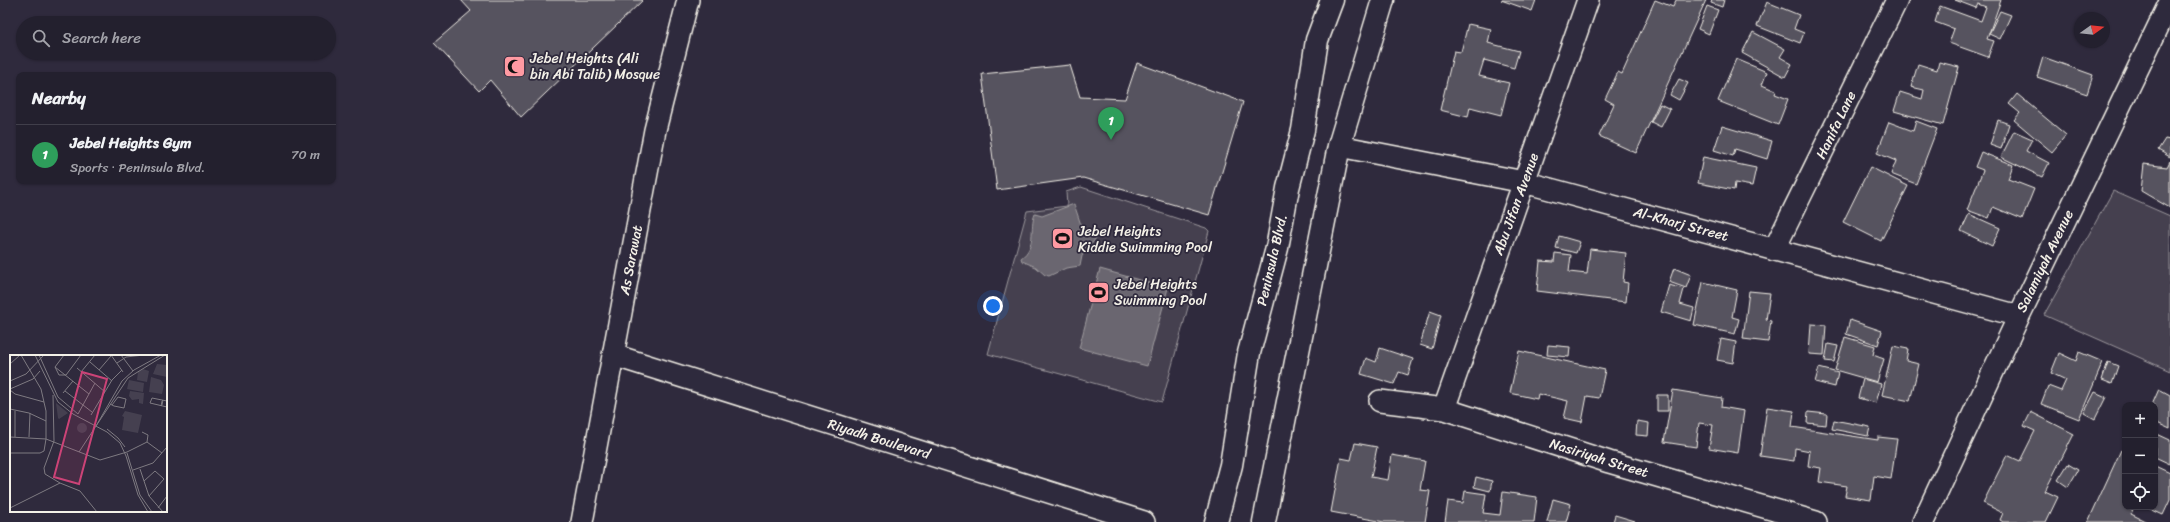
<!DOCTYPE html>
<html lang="en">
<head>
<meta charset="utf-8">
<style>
  :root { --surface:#23202e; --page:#2b2836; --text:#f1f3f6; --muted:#a3a3aa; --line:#403e4a; --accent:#ea580c }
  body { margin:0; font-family:Sriracha,sans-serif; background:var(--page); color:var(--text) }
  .controls { position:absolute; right:12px; bottom:12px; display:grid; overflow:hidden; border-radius:8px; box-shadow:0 1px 3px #0004 }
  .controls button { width:36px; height:36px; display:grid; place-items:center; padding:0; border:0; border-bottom:1px solid var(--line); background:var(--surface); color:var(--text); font:20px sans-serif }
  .compass { position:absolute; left:2074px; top:12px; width:36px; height:36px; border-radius:50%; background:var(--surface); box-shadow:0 1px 3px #0004; rotate:75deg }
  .you { position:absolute; left:993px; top:306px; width:14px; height:14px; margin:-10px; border:3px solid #fff; border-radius:50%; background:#1a73e8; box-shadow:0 0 0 6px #1a73e833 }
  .badge { display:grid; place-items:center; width:26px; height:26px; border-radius:50%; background:var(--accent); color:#fff; font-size:13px; font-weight:700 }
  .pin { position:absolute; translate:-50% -33px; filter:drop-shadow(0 1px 2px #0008) }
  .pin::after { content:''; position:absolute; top:21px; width:14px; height:12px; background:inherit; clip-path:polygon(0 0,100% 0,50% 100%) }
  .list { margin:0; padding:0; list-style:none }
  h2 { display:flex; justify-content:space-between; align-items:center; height:52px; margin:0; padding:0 16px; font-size:17px }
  h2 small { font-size:13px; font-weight:400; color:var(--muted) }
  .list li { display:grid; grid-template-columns:26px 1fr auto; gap:12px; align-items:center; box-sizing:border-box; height:60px; padding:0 16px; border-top:1px solid var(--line) }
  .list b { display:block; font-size:15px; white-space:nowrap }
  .list p { margin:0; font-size:13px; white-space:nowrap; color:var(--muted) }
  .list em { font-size:13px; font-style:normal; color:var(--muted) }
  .icon { flex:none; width:22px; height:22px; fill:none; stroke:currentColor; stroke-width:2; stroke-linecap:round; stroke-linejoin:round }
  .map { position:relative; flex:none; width:2170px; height:522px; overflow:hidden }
  .search { position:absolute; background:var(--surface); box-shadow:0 1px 3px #0004; left:16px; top:16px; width:320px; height:44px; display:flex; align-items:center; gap:10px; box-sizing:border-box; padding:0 14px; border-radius:22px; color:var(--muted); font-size:15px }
  .panel { position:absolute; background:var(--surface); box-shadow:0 1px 3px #0004; left:16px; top:72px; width:320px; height:112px; border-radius:8px }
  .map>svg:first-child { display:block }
  .green { fill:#454050; stroke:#9c989c }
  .water { fill:#6a6670; stroke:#a19ea0 }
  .building { fill:#56525f; stroke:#f4f1e8 }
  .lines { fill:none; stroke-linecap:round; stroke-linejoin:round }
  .minor-casing { stroke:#f4f1e8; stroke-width:24 }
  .secondary-casing { stroke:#f4f1e8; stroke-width:25 }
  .minor { stroke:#2f2a3d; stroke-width:21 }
  .secondary { stroke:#2f2a3d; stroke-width:22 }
  .labels { text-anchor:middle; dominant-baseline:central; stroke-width:3.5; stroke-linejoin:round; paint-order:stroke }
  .poi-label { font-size:14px; fill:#f4f1e8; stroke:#2f2a3d; text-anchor:start }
  .street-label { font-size:14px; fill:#f4f1e8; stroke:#2f2a3d }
  .inset-road { fill:none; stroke:#7e7a81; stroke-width:1 }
  .view { fill:#cc4377; fill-opacity:0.15; stroke:#cc4377; stroke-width:2 }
  .inset-edge { fill:none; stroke:#f4f1e8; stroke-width:2 }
</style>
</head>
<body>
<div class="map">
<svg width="2170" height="522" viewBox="0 0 2170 522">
  <rect width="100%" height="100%" fill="#2f2a3d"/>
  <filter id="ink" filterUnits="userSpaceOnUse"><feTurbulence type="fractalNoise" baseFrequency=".025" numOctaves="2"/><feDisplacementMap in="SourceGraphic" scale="8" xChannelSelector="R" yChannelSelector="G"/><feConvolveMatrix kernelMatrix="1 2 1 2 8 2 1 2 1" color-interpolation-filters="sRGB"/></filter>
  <g filter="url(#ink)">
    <path class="green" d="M1081,187L1206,228L1209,231L1162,402L988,354L1027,211L1067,206L1066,192Z
      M2113,191L2170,216V371L2044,315Z"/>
    <path class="water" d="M1074,204L1081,225L1096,238L1082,256L1080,266L1066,268L1049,276L1045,275L1036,267L1022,261L1021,258C1037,247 1029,229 1035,214L1042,216Z
      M1100,269L1168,288L1147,366L1079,348Z"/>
    <path class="building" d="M461,0H643L521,117L490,80L479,91L434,43L471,11Z
      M1501,0H1536L1532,11Z
      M1655,0L1673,7L1676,0H1706L1636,153L1599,136L1614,104L1605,99L1618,72L1622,74Z
      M1712,0H1724L1722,7L1711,3Z
      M1955,0H2001L1987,39L1994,41L1988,57L1949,43L1954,29L1935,22L1940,6L1981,21L1986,7L1978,4L1976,8Z
      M1767,2L1799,15L1794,29L1804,33L1800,43L1757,26Z
      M1707,6L1718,10L1709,34L1698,29Z
      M2000,11L2011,15L2000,39L1989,34Z
      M1468,24L1491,29L1488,43L1519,51L1514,68L1484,60L1479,76L1509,83L1501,115L1470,107L1468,117L1440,110L1454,51L1461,52Z
      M1753,32L1785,49L1780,57L1792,64L1785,77L1742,53Z
      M2043,57L2093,75L2087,94L2037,77Z
      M1736,59L1767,72L1762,85L1776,91L1775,94L1788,99L1778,125L1718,101Z
      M1939,62L1959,67L1943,125L1894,111L1900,92L1922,99L1924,90L1911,87L1918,64L1937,70Z
      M1137,63L1243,102L1209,215L1083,178L997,190L982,74L1070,65L1080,97L1125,99Z
      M1679,79L1688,83L1679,100L1670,95Z
      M2017,94L2066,135L2052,152L2014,120L2020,113L2009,104Z
      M1660,104L1670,109L1661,127L1651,122Z
      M1998,120L2009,124L2001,149L1990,145Z
      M1916,121L1937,129L1916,184L1891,174L1896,161L1877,153L1889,122L1913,131Z
      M1722,126L1772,141L1767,159L1735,149L1733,156L1714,150Z
      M2014,131L2032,139L2026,151L2049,163L2042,177L2001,157Z
      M2165,139L2170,140V157L2158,150Z
      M1981,152L2013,165L2008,179L2034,189L2022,219L1993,207L1989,218L1967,210L1983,170L1975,167Z
      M1703,157L1756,168L1752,186L1735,183L1734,190L1698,183Z
      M2170,161V208L2141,191L2144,164L2167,167Z
      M1870,167L1908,186L1881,241L1843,222Z
      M1969,214L2000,228L1992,246L1961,231Z
      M1559,236L1580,242L1576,253L1556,248Z
      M1590,249L1626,253L1623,282L1628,283L1626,302L1537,291L1540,261L1554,262L1555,253L1571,255L1569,272L1587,274Z
      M1674,268L1691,275L1686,288L1669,282Z
      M1703,282L1737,290L1732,317L1739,319L1735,334L1694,325Z
      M1669,285L1684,289L1680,304L1694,308L1691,321L1661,312Z
      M1749,291L1770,293L1766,320L1771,321L1768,342L1743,339Z
      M1430,311L1441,315L1432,349L1420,345Z
      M1850,320L1882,331L1878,345L1846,334Z
      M1811,324L1826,325L1824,355L1809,354Z
      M1845,337L1875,346L1873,355L1884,359L1877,382L1835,370Z
      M1721,339L1736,342L1733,363L1717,360Z
      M1828,344L1838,346L1834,362L1825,361Z
      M1548,345L1570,347L1569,357L1547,355Z
      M1893,346L1908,349L1906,361L1919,364L1910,401L1882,395Z
      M1380,348L1413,359L1408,375L1399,372L1394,384L1361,374L1366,358L1376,362Z
      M1519,351L1605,370L1599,398L1587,396L1582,422L1564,418L1568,401L1538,394L1537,399L1510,393Z
      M2079,352L2103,362L2079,419L2041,404L2048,386L2061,391L2066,380L2051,373L2059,353L2076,361Z
      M2108,362L2118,366L2112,384L2102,380Z
      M1819,368L1838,373L1835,387L1815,382Z
      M1863,379L1881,384L1876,403L1858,398Z
      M2159,389L2170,395V429L2155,422V405H2152Z
      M1673,390L1722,398L1721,407L1744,411L1738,453L1709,448L1713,425L1699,423L1696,447L1664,442Z
      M2095,392L2106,397L2095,419L2084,413Z
      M1657,395H1668V411H1657Z
      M1767,407L1794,411L1792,427L1878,440V437L1897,439L1891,479L1874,476L1871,500L1845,496L1847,486L1819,482L1821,468L1808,466L1810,451L1795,448L1794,461L1760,456Z
      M1808,412L1827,414L1826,425L1807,423Z
      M2031,412L2074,434L2045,491L2058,497L2046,522H2003L2000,520L2003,513L1983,503L2007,455L2020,461L2035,431L2024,426Z
      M1834,420L1870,427L1868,436L1832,429Z
      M1637,421L1649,423L1648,436L1636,435Z
      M2155,433L2170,440V464L2155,457Z
      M1355,443L1377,447L1371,477L1388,480L1392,455L1425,461L1420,490L1430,491L1425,522H1384L1331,512L1341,458L1351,460Z
      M2121,450L2125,452V507H2134L2131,514L2147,522H2088Z
      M2068,464L2078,470L2068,487L2058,480Z
      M2155,466L2170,473V500L2163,515L2146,507H2155Z
      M1476,477L1492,481L1490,491L1474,487Z
      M1465,491L1486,494L1483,513L1500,515L1503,492L1537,497L1534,522H1445L1448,501L1463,503Z
      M1553,499L1571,504L1566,522H1547Z
      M1615,515L1635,521L1634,522H1613Z"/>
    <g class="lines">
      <defs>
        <path id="minor" d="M1339,146L1524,182L2019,316
          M1774,250L1897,0
          M613,355L1144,522
          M1380,401L1444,409L1609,462L1816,522
          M1444,409L1588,0
          M582,522L655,130L688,0
          M1923,522L2019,316L2170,2"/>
        <path id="secondary" d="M1216,522L1231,465L1249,353L1277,248L1288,188L1303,130L1317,40L1332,0
          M1264,522L1339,146L1383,0"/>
      </defs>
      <use href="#minor" class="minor-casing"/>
      <use href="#secondary" class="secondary-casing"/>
      <use href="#minor" class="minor"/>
      <use href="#secondary" class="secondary"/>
    </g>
  </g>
  <defs>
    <symbol id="mosque-square" viewBox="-11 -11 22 22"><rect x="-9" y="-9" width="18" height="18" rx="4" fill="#ff9aa2" stroke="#2f2a3d"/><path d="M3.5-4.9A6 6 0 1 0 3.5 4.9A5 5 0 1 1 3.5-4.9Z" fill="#111"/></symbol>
    <symbol id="stadium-square" viewBox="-11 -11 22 22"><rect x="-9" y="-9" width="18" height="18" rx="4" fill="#ff9aa2" stroke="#2f2a3d"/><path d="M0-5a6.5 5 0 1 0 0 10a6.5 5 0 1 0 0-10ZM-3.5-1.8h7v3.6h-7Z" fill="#111"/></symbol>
  </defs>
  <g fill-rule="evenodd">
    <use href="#mosque-square" x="502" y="54" width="25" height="25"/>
    <use href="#stadium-square" x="1050" y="226" width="25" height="25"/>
    <use href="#stadium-square" x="1086" y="280" width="25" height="25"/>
  </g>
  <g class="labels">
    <g class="poi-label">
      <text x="530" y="58">Jebel Heights (Ali<tspan x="530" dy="16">bin Abi Talib) Mosque</tspan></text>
      <text x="1078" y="231">Jebel Heights<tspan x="1078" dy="16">Kiddie Swimming Pool</tspan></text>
      <text x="1114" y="284">Jebel Heights<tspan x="1114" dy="16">Swimming Pool</tspan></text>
    </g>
    <g class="street-label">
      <text transform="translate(1836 125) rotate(-64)">Hanifa Lane</text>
      <text transform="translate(1516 204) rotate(-70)">Abu Jifan Avenue</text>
      <text transform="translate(1681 224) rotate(15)">Al-Kharj Street</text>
      <text transform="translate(631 260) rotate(-79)">As Sarawat</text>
      <text transform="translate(1272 260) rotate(-77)">Peninsula Blvd.</text>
      <text transform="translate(2045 261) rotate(-64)">Salamiyah Avenue</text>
      <text transform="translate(879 439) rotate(17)">Riyadh Boulevard</text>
      <text transform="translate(1599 458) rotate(17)">Nasiriyah Street</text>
    </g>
  </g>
  <g transform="translate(10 355)">
    <rect width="157" height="157" fill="#2f2a3d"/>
    <path d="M147,9L157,10V22L143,19ZM133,14L139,16L137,27L127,25L128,17ZM141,22L151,25L154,30L152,39L139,37ZM119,25L134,28L133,37L117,34ZM120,36L134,38L133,49L129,48V44L122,45L119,41ZM46,48L58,58L49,64L48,63ZM115,56L132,60L128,78L112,75L114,62L112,61ZM67 73a5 5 0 1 1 10 0a5 5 0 1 1-10 0Z" fill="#454050"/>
    <path class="inset-road" d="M25,0L48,47L63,59L97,77L110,88L116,101L128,140L138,157M29,0L48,42L68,59M54,0L45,12L49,20H56L71,0M101,0L113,17M111,0L123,16M151,0L124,15L112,26L86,71L118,23L155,0M80,7L102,26M107,8L116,2L134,0M0,9L10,0M45,12L79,39M67,13L95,37M89,15L101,1M71,17L85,0M0,26L16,19L34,0M0,34L23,24L30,16M0,35L5,39L34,47M55,36L82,57M53,38L63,26M43,40L44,86L34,113L35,119L50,128M153,45L152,50L151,51L152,46ZM157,46L142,43L140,48L157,52M100,49L104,51L114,53L116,44L108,42L102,50M0,54L19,58L36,66M68,59L85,28M81,60L102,25L112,15M97,74L108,83L115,92M132,77L138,80L137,87M0,82L36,84L90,105L117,97L137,87M5,82V56M19,82L20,58M137,87L152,98M69,97L86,71M0,98H30L34,96L36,84V56L31,34L11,0M117,98L130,140L142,157M130,114L139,141L153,157M123,115L143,108L157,92M134,126L145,116L154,124L139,141M0,153L50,128L70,136L87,157M148,153L157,141"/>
    <path class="view" d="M72,17L97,24L69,129L44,122Z"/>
    <rect width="157" height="157" class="inset-edge"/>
  </g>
</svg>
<div class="controls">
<button>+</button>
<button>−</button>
<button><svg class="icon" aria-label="locate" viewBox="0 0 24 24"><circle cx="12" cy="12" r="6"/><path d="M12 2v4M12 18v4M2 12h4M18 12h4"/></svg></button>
</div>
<svg class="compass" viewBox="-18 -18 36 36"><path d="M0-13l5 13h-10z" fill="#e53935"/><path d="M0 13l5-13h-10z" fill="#a3a3aa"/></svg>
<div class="you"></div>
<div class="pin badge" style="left:1111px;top:140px;background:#2e9e5b">1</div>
<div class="search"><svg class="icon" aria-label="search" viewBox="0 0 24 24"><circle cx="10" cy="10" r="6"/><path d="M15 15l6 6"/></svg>Search here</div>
<section class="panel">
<h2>Nearby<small></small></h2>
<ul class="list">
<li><span class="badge" style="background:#2e9e5b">1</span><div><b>Jebel Heights Gym</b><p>Sports · Peninsula Blvd.</p></div><em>70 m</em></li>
</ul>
</section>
</div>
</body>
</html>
